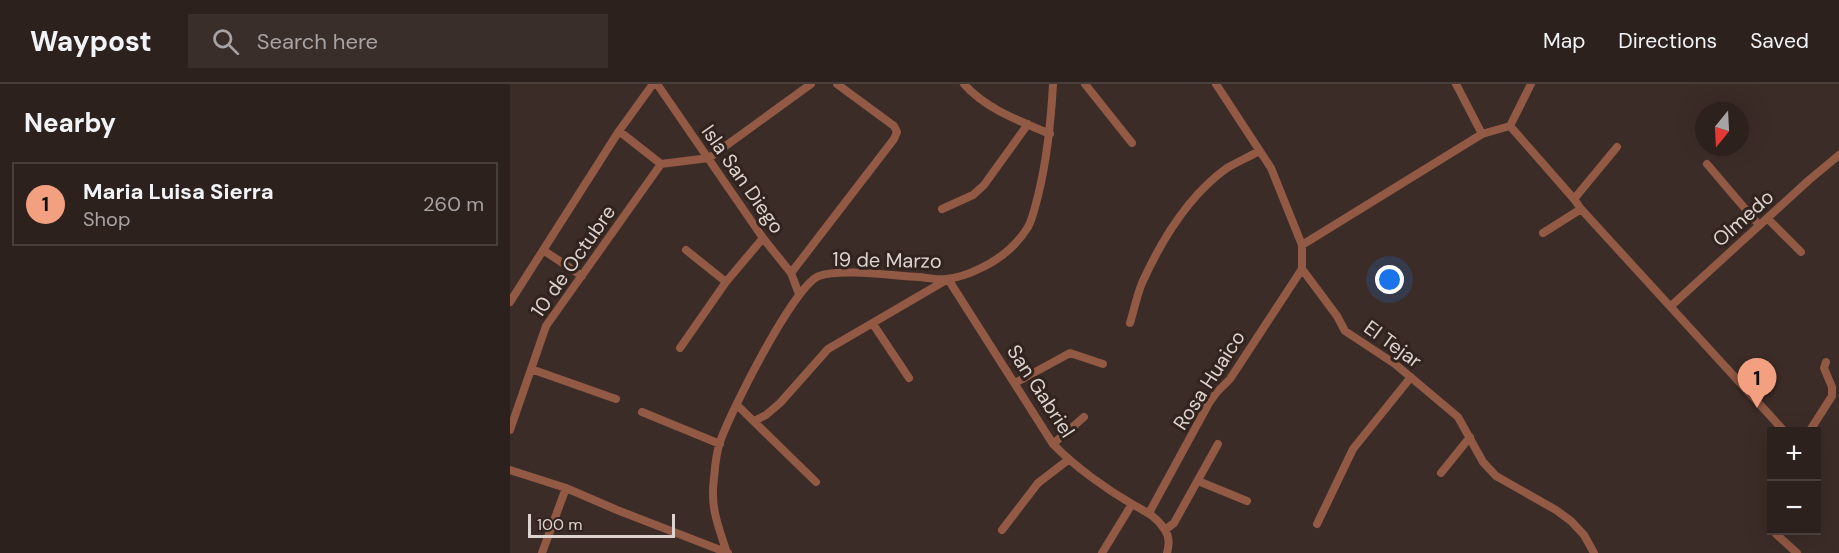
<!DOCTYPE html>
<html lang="en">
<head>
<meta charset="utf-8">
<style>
  :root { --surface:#2d211d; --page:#392e2a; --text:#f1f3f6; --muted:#a7a3a4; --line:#483e3b; --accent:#f3a081 }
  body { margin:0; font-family:"DM Sans",sans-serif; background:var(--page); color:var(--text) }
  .controls { position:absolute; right:18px; bottom:18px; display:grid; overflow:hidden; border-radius:0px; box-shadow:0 6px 24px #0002 }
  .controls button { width:54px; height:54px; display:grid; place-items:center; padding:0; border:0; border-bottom:2px solid var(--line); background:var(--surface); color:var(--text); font:30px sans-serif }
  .compass { position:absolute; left:1185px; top:18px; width:54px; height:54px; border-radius:50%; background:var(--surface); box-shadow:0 6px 24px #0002; rotate:198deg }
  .scale { position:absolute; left:18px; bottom:15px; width:147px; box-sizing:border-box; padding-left:6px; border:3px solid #ddd3cf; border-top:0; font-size:16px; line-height:21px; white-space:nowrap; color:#ddd3cf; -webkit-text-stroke:4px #31231d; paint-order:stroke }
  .you { position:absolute; left:880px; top:196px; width:21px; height:21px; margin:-15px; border:4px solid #fff; border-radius:50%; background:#1a73e8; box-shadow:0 0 0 9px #1a73e833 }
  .badge { display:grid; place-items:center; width:39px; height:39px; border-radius:50%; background:var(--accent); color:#111; font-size:20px; font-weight:700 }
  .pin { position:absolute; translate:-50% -50px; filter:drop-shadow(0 2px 3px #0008) }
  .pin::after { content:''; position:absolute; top:32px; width:21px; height:18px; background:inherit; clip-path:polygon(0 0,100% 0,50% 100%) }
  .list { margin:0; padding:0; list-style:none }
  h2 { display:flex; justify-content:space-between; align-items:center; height:78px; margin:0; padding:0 24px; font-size:26px }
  h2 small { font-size:20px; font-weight:400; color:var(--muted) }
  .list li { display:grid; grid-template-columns:39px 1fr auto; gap:18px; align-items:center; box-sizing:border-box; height:84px; margin:0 12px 12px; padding:0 12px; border:2px solid var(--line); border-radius:0px }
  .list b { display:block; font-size:22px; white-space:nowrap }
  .list p { margin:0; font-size:20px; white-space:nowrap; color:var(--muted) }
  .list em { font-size:20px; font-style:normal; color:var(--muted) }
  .icon { flex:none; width:33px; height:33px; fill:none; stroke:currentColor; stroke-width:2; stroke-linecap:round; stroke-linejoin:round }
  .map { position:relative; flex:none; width:1329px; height:469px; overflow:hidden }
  header { display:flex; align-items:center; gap:36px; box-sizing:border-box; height:84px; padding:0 30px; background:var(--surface); border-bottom:2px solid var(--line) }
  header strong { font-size:28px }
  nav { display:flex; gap:33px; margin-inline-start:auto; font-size:21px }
  .search { width:420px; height:54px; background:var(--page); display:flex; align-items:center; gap:15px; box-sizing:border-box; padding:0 21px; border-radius:0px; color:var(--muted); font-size:22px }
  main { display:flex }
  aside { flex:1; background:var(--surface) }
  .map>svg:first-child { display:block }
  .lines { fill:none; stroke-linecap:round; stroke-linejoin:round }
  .minor { stroke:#925944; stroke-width:8 }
  .labels { text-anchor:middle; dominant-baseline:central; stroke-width:6; stroke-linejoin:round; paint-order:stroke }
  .street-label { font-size:20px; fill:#ddd3cf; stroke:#31231d }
</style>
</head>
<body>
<header>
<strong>Waypost</strong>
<div class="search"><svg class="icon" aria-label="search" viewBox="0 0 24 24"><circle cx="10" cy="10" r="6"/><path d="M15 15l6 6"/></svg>Search here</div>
<nav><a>Map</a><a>Directions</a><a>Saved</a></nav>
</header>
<main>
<aside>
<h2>Nearby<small></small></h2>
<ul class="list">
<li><span class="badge">1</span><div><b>Maria Luisa Sierra</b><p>Shop</p></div><em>260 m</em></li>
</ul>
</aside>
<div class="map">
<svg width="1329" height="469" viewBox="0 0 1329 469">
  <rect width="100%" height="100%" fill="#3c2c27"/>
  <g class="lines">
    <path class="minor" d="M147,0L253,154L281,189L289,210
      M454,0C476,25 510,37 540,50
      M575,0L622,59
      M706,0L761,84L792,161V185L827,232L835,247L885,280L948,333L973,378L986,392L1046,426L1061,437L1074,451L1084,469
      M946,0L972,50
      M1000,42L1064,115L1071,125L1275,348
      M109,47L151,80
      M1197,80L1249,141
      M1064,115L1107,63
      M432,125L463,111L474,101L518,40
      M1257,134L1291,168
      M1033,149L1071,125
      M792,161L972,50L1000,42L1021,0
      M33,166L72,192
      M176,166L216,198
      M281,189L384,55L387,48L384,42L327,0
      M0,218L109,47L143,0
      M1161,222L1299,96L1329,71
      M620,239C624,226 627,211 632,199C651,157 679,111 717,84C727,78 739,73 749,67
      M363,240L399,294
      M170,264L216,198L253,154
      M21,285L106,315
      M505,299L560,269L593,280
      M227,321L306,398
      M132,328L210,360
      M244,337L256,331L270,319L318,265L438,195L543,360C564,382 596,405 622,420C636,428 646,432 655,446C660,454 659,461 657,469
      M0,346L36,242L151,80L199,74L301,0
      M1299,348L1322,312V303L1314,284L1316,278
      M543,360L574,333
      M0,386L56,404L107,426L218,469
      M931,389L960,353
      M688,397L737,417
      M639,429L699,319L707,308L720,295L792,185
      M807,440L843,365L901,293
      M492,446L528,399L558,376
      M655,446L664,439L708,360
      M1265,446L1266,450L1287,469
      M32,469L56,404
      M217,469C208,441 200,424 204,394C205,382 206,369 210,358C220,329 284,201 309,192C331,184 384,192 409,193C418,194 427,196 436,195C447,194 461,189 471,184C490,175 507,161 518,143C523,134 525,122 528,112C537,75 541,38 543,0
      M592,469L622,420"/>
  </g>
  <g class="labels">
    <g class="street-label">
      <text transform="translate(233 95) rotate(55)">Isla San Diego</text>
      <text transform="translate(1233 134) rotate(-42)">Olmedo</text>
      <text transform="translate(377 176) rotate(1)">19 de Marzo</text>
      <text transform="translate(63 177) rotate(-55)">10 de Octubre</text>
      <text transform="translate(883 260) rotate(36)">El Tejar</text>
      <text transform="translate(699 296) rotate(-57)">Rosa Huaico</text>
      <text transform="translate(531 307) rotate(57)">San Gabriel</text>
    </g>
  </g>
</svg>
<div class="controls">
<button>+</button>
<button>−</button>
</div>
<svg class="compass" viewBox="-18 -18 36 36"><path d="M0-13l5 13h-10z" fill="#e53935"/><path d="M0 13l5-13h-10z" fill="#a7a3a4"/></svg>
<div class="scale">100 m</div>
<div class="you"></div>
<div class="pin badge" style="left:1247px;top:324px">1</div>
</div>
</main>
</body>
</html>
